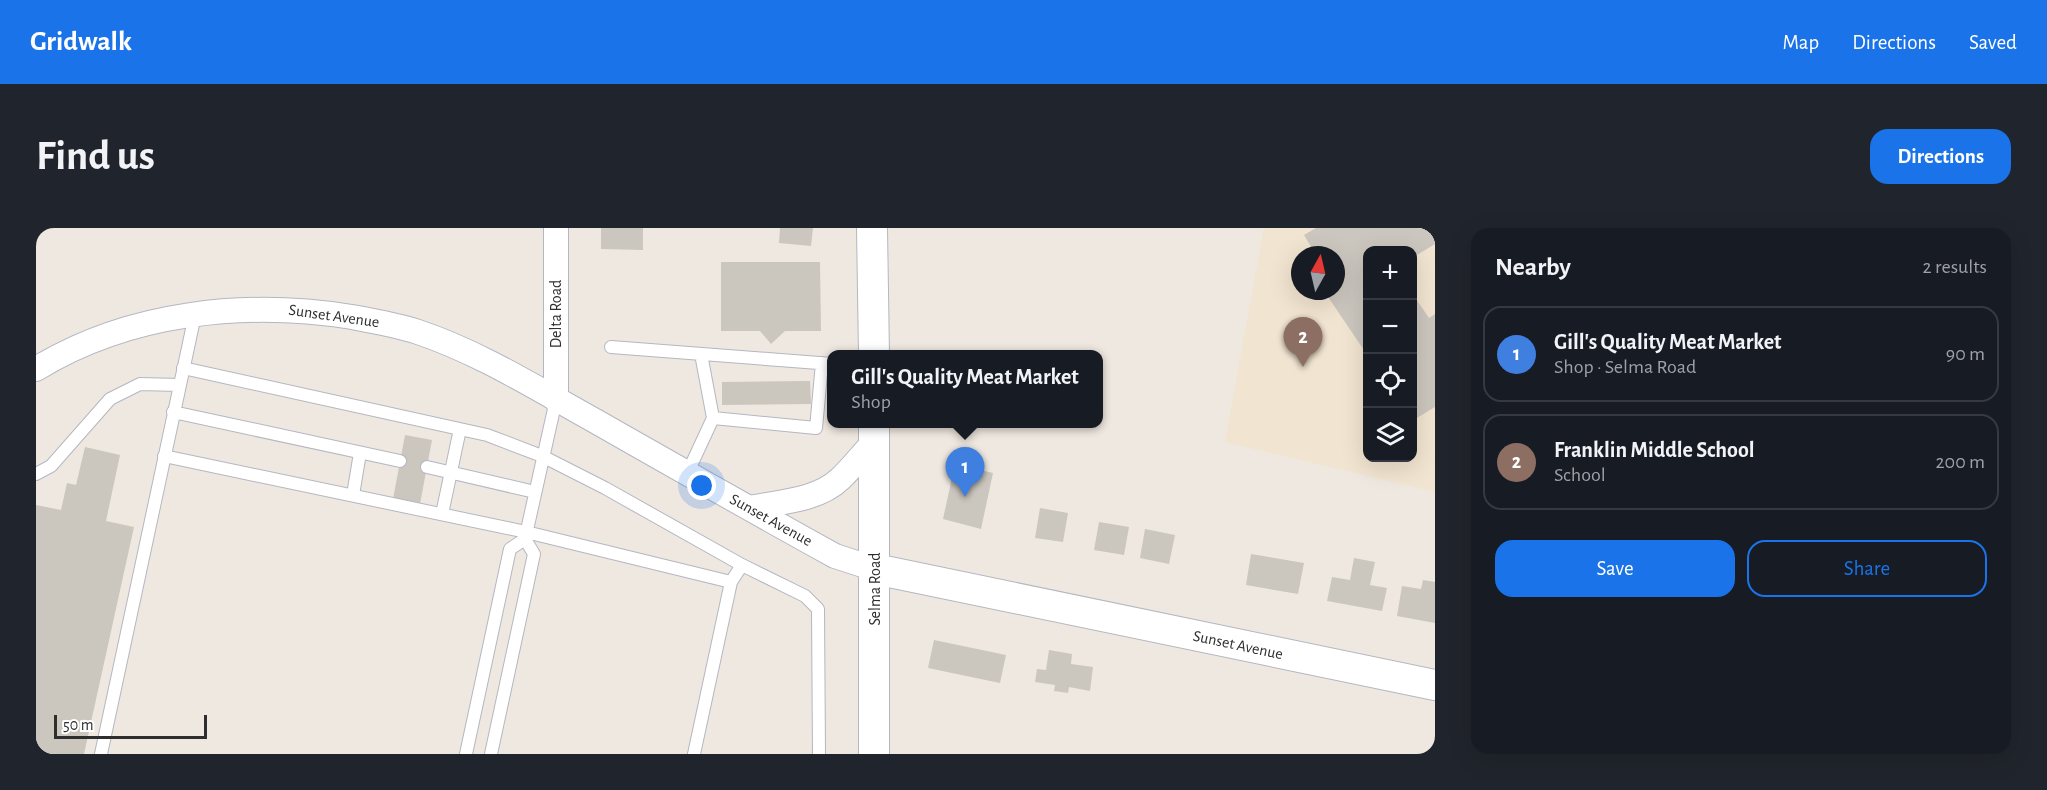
<!DOCTYPE html>
<html lang="en">
<head>
<meta charset="utf-8">
<style>
  :root { --surface:#171b24; --page:#20242c; --text:#f1f3f6; --muted:#9ea1a6; --line:#363941; --accent:#1a73e8 }
  body { margin:0; font-family:"Alegreya Sans",sans-serif; background:var(--page); color:var(--text) }
  .controls { position:absolute; right:18px; top:18px; display:grid; overflow:hidden; border-radius:12px; box-shadow:0 6px 24px #0002 }
  .controls button { width:54px; height:54px; display:grid; place-items:center; padding:0; border:0; border-bottom:2px solid var(--line); background:var(--surface); color:var(--text); font:30px sans-serif }
  .compass { position:absolute; left:1255px; top:18px; width:54px; height:54px; border-radius:50%; background:var(--surface); box-shadow:0 6px 24px #0002; rotate:8deg }
  .scale { position:absolute; left:18px; bottom:15px; width:153px; box-sizing:border-box; padding-left:6px; border:3px solid #2e2e2e; border-top:0; font-size:16px; line-height:21px; white-space:nowrap; color:#2e2e2e; -webkit-text-stroke:4px #fff; paint-order:stroke }
  .you { position:absolute; left:666px; top:258px; width:21px; height:21px; margin:-15px; border:4px solid #fff; border-radius:50%; background:#1a73e8; box-shadow:0 0 0 9px #1a73e833 }
  .badge { display:grid; place-items:center; width:39px; height:39px; border-radius:50%; background:var(--accent); color:#fff; font-size:20px; font-weight:700 }
  .pin { position:absolute; translate:-50% -50px; filter:drop-shadow(0 2px 3px #0008) }
  .pin::after { content:''; position:absolute; top:32px; width:21px; height:18px; background:inherit; clip-path:polygon(0 0,100% 0,50% 100%) }
  .popup { position:absolute; left:791px; top:122px; width:276px; height:78px; box-sizing:border-box; display:grid; place-content:center; border-radius:12px; background:var(--surface); filter:drop-shadow(0 2px 4px #0005); font-size:20px; white-space:nowrap; color:var(--muted) }
  .popup b { font-size:22px; color:var(--text) }
  .popup::after { content:''; position:absolute; left:50%; top:100%; margin-left:-12px; border:12px solid transparent; border-top-color:var(--surface) }
  .list { margin:0; padding:0; list-style:none }
  h2 { display:flex; justify-content:space-between; align-items:center; height:78px; margin:0; padding:0 24px; font-size:26px }
  h2 small { font-size:20px; font-weight:400; color:var(--muted) }
  .list li { display:grid; grid-template-columns:39px 1fr auto; gap:18px; align-items:center; box-sizing:border-box; height:96px; margin:0 12px 12px; padding:0 12px; border:2px solid var(--line); border-radius:18px }
  .list b { display:block; font-size:22px; white-space:nowrap }
  .list p { margin:0; font-size:20px; white-space:nowrap; color:var(--muted) }
  .list em { font-size:20px; font-style:normal; color:var(--muted) }
  .actions { display:flex; gap:12px; padding:18px 24px }
  .actions a { flex:1; padding:14px 0; border:2px solid var(--accent); border-radius:18px; text-align:center; font-size:21px; color:var(--accent) }
  .actions .main { background:var(--accent); color:#fff }
  .icon { flex:none; width:33px; height:33px; fill:none; stroke:currentColor; stroke-width:2; stroke-linecap:round; stroke-linejoin:round }
  .map { position:relative; flex:none; width:1399px; height:526px; overflow:hidden; border-radius:18px }
  header { display:flex; align-items:center; gap:36px; box-sizing:border-box; height:84px; padding:0 30px; background:var(--accent); color:#fff }
  header strong { font-size:28px }
  nav { display:flex; gap:33px; margin-inline-start:auto; font-size:21px }
  .intro { display:flex; align-items:center; justify-content:space-between; box-sizing:border-box; height:144px; padding:0 36px }
  h1 { margin:0; font-size:42px }
  .button { padding:15px 27px; border-radius:18px; background:var(--accent); color:#fff; font-size:21px; font-weight:700 }
  main { display:flex; gap:36px; padding:0 36px }
  aside { flex:1; background:var(--surface); border-radius:18px; box-shadow:0 6px 24px #0002 }
  .map>svg:first-child { display:block }
  .education { fill:#f1e4d0; fill-rule:evenodd }
  .building { fill:#cbc6be }
  .lines { fill:none; stroke-linecap:round; stroke-linejoin:round }
  .service-casing { stroke:#b4b7c1; stroke-width:14 }
  .minor-casing { stroke:#b4b7c1; stroke-width:26 }
  .tertiary-casing { stroke:#b4b7c1; stroke-width:32 }
  .service { stroke:#fff; stroke-width:12 }
  .minor { stroke:#fff; stroke-width:24 }
  .tertiary { stroke:#fff; stroke-width:30 }
  .labels { text-anchor:middle; dominant-baseline:central; stroke-width:6; stroke-linejoin:round; paint-order:stroke }
  .street-label { font-size:16px; fill:#2e2e2e; stroke:#fff }
</style>
</head>
<body>
<header>
<strong>Gridwalk</strong>
<nav><a>Map</a><a>Directions</a><a>Saved</a></nav>
</header>
<div class="intro"><h1>Find us</h1><a class="button">Directions</a></div>
<main>
<div class="map">
<svg width="1399" height="526" viewBox="0 0 1399 526">
  <rect width="100%" height="100%" fill="#efe8e0"/>
  <path class="education" d="M1228,0H1399V264L1189,214ZM1332,22H1376V230H1332ZM1264,27H1300V63H1264Z"/>
  <path class="building" d="M565,0H607V22L565,21Z
    M744,0H777L775,18L743,15Z
    M1280,0H1399V16L1376,30V22H1332V128L1288,63H1300V27H1280L1268,7Z
    M685,34H784L785,103H749L735,116L724,103H685Z
    M1376,65L1393,90L1399,86V179L1376,193Z
    M774,153L775,176L686,177V154Z
    M369,207L396,212L384,276L357,271Z
    M49,219L84,227L70,293L98,299L48,526H0V277L25,282L31,255L40,257Z
    M919,236L957,245L945,301L907,291Z
    M1004,280L1032,285L1027,314L999,310Z
    M1063,294L1093,299L1088,327L1058,322Z
    M1109,301L1139,307L1133,336L1104,330Z
    M1215,326L1268,335L1262,366L1210,357Z
    M1318,330L1339,334L1334,357L1351,360L1346,383L1291,373L1296,349L1314,352Z
    M1387,352L1399,354V395L1361,388L1366,358L1385,361Z
    M898,412L970,427L964,455L892,440Z
    M1013,422L1036,426L1035,436L1057,439L1054,463L1033,459L1032,465L1018,463L1019,457L999,454L1001,441L1010,442Z"/>
  <g class="lines">
    <defs>
      <path id="service" d="M575,119L796,136
        M665,126L677,190
        M147,140L451,207L506,228L569,260L706,337L769,368L782,381L783,526
        M137,184L364,233
        M128,228L490,304L695,354
        M391,239L499,264
        M0,246L15,238L74,171L104,156L143,157
        M651,246L677,190L780,200L786,135
        M317,267L324,225
        M406,286L424,201
        M65,526L159,87
        M430,526L474,321L489,311L520,172
        M455,526L498,326L489,311
        M658,526L695,354L706,337"/>
      <path id="minor" d="M520,0V172
        M0,141C93,84 209,72 316,89C338,93 361,97 382,104C445,125 503,162 561,194C640,239 719,284 799,328L839,341
        M713,280C742,274 781,273 804,251C817,239 827,225 839,213"/>
      <path id="tertiary" d="M836,0L838,127
        M839,341L1399,457
        M838,526V196"/>
    </defs>
    <use href="#service" class="service-casing"/>
    <use href="#minor" class="minor-casing"/>
    <use href="#tertiary" class="tertiary-casing"/>
    <use href="#service" class="service"/>
    <use href="#minor" class="minor"/>
    <use href="#tertiary" class="tertiary"/>
  </g>
  <g class="labels">
    <g class="street-label">
      <text transform="translate(520 86) rotate(-90)">Delta Road</text>
      <text transform="translate(298 88) rotate(8)">Sunset Avenue</text>
      <text transform="translate(735 292) rotate(29)">Sunset Avenue</text>
      <text transform="translate(839 361) rotate(-90)">Selma Road</text>
      <text transform="translate(1202 417) rotate(12)">Sunset Avenue</text>
    </g>
  </g>
</svg>
<div class="controls">
<button>+</button>
<button>−</button>
<button><svg class="icon" aria-label="locate" viewBox="0 0 24 24"><circle cx="12" cy="12" r="6"/><path d="M12 2v4M12 18v4M2 12h4M18 12h4"/></svg></button>
<button><svg class="icon" aria-label="layers" viewBox="0 0 24 24"><path d="M12 4l9 5-9 5-9-5zM3 14l9 5 9-5"/></svg></button>
</div>
<svg class="compass" viewBox="-18 -18 36 36"><path d="M0-13l5 13h-10z" fill="#e53935"/><path d="M0 13l5-13h-10z" fill="#9ea1a6"/></svg>
<div class="scale">50 m</div>
<div class="you"></div>
<div class="pin badge" style="left:929px;top:269px;background:#3f7fe0">1</div>
<div class="popup"><b>Gill's Quality Meat Market</b>Shop</div>
<div class="pin badge" style="left:1267px;top:139px;background:#8d6e63">2</div>
</div>
<aside>
<h2>Nearby<small>2 results</small></h2>
<ul class="list">
<li><span class="badge" style="background:#3f7fe0">1</span><div><b>Gill's Quality Meat Market</b><p>Shop · Selma Road</p></div><em>90 m</em></li>
<li><span class="badge" style="background:#8d6e63">2</span><div><b>Franklin Middle School</b><p>School</p></div><em>200 m</em></li>
</ul>
<div class="actions"><a class="main">Save</a><a>Share</a></div>
</aside>
</main>
</body>
</html>
